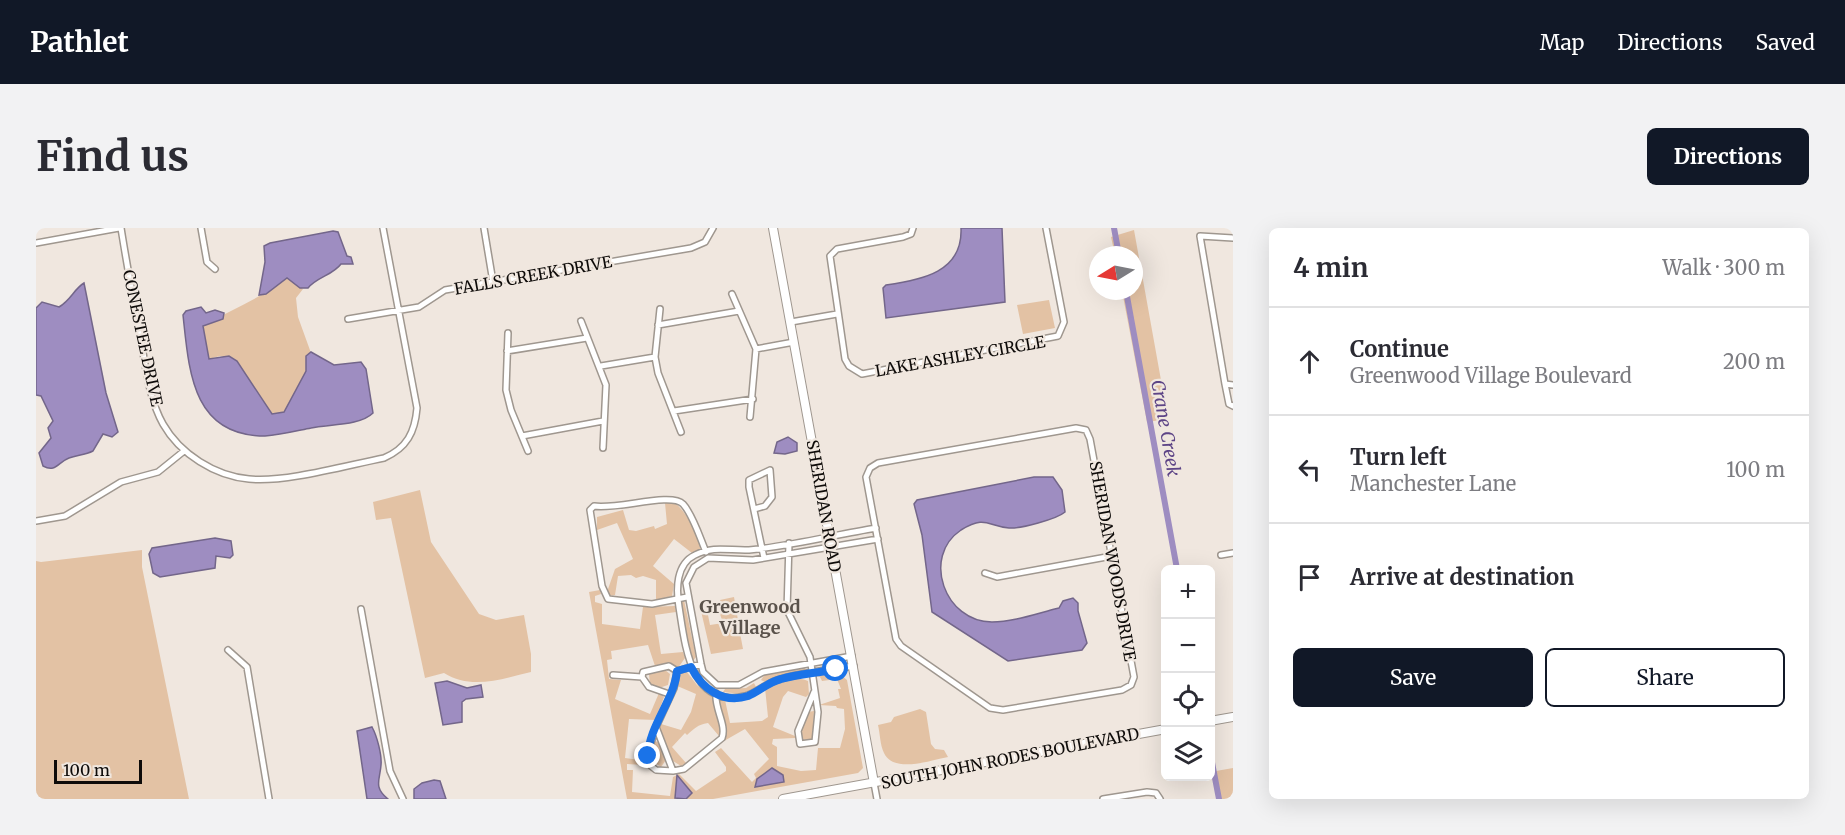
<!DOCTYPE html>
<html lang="en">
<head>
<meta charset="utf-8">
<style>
  :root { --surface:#fff; --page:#f2f2f3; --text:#2b2b33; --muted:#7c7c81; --line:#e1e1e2; --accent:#111827 }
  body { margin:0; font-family:Merriweather,serif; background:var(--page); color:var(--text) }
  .controls { position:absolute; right:18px; bottom:18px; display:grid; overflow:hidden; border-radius:9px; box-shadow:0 6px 24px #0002 }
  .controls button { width:54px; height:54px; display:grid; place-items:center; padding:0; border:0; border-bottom:2px solid var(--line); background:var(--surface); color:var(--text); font:30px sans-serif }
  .compass { position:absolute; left:1053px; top:18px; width:54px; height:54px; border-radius:50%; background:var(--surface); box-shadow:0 6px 24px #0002; rotate:260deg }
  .scale { position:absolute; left:18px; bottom:15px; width:88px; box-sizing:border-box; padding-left:6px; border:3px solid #0e0b09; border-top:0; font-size:16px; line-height:21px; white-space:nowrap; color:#0e0b09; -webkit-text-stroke:4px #f0e7df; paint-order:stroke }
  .stop { position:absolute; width:18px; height:18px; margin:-14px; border:4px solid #1a73e8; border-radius:50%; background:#fff }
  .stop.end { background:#1a73e8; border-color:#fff; box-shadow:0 2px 6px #0008 }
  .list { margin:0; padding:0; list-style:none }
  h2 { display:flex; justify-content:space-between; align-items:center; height:78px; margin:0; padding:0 24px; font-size:26px }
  h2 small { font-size:20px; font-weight:400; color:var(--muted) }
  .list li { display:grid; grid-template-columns:39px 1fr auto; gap:18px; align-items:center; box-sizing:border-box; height:108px; padding:0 24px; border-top:2px solid var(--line) }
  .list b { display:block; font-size:22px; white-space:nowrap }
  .list p { margin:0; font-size:20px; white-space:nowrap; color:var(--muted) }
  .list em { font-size:20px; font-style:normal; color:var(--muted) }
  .actions { display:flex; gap:12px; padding:18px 24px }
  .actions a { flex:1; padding:14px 0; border:2px solid var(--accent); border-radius:9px; text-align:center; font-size:21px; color:var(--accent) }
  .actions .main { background:var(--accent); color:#fff }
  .icon { flex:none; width:33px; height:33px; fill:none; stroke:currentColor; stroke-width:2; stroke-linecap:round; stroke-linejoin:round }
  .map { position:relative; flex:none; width:1197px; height:571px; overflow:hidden; border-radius:9px }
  header { display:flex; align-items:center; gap:36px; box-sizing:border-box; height:84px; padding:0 30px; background:var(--accent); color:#fff }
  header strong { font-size:28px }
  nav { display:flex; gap:33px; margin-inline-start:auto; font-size:21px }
  .intro { display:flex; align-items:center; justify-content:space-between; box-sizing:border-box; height:144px; padding:0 36px }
  h1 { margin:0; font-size:42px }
  .button { padding:15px 27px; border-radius:9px; background:var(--accent); color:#fff; font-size:21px; font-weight:700 }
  main { display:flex; gap:36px; padding:0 36px }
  aside { flex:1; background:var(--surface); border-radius:9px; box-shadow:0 6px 24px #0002 }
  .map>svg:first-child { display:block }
  .green { fill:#e3c2a4 }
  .water { fill:#9e8dc1; stroke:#73668a; stroke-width:1.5 }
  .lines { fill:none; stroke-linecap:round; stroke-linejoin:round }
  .canal { stroke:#9e8dc1; stroke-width:6 }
  .street-casing { stroke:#9f978f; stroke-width:8 }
  .secondary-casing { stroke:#9f978f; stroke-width:10 }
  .street { stroke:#fff; stroke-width:5 }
  .secondary { stroke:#fff; stroke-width:8 }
  .route { stroke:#1a73e8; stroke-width:8 }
  .labels { text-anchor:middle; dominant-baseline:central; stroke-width:4.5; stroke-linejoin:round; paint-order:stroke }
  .street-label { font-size:16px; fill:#0e0b09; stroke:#f0e7df }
  .water-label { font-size:18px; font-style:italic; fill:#5d4486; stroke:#f0e7df }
  .neighbourhood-label { font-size:18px; font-weight:bold; fill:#5a524b; stroke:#f0e7df }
</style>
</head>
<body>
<header>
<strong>Pathlet</strong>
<nav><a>Map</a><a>Directions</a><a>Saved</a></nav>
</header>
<div class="intro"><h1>Find us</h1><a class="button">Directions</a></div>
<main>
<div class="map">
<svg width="1197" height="571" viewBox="0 0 1197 571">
  <rect width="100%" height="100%" fill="#f0e7df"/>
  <path class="green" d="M1098,2L1132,191L1111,194L1086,63H1098V27H1079L1075,9Z
    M251,50L267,61L260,70L262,89L275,125L270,129V143L248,184L236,186L201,133L184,128L173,131L167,101V98C195,81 224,71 251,50Z
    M1013,72L1019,100L987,106L981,77Z
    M384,262L395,314L443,386L460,392L488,387L495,426V444C465,451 435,462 408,445L389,450L355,290L340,292L337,274Z
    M629,275H639C650,284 665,308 664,322L656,325L638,311L617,338L638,356L636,368L620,372V352L607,348L600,350L595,347L582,348L579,367L574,368L571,364L579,341L597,331L581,295L561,302V289L587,282L593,302L600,303L618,298L619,301L631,296Z
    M106,322V339L153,571H0V333L5,334Z
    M564,362L565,366L559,368V374L566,376V396L604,401L607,379L639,378L640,384L619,387L625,426L647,424L649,430L642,440L632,436L619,438L612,417L575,423L576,431L571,432L573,451L585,452L579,471L614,486L623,465L628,469L620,492L593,491L589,530L611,533L608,537L591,536V542H597L596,564L634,568L637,549L643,546L660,563L690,543V539L679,524L685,520L716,554L720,550L718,546L733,531L709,501L688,513L689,500L683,473L689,472L694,495L726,493L732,489L729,460C739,454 760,447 772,453L773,466L770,469L752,463L747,469L737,499L759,508V510L737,511L736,516L741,519V538L765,543L780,542L782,520H804L809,501L808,481L801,480L800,478L783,477L804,470L802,461H805L801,451L786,453L784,449L780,448L801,444L811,452L827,540L822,545L677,571H591L553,364Z
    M698,369L702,392L710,391L712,404L704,405L707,421L675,426L665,383L671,382L674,397L687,395L683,383L685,382L684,372Z
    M648,372L660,429L657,433L654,432L644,373Z
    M768,439L770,442L729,454L725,452L729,446Z
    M629,442L634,446L632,457L623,460L614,457L613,446Z
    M651,444L661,457L676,469L685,505L683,508L672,495C661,497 659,500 651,507L649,505L636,519L650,535L645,538L637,533L622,499L625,496L645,502L655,484L660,466L639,457L642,446Z
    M718,455L720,459L706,466L687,464L689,461L710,460Z
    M884,481L890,484L895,516L899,521L908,522L912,529C895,532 858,546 848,525C844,517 844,505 842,497L855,494L858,489Z
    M778,483L777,510L770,514L764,507L772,484Z
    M618,513L623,514L630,532L625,539L616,533Z
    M1197,540V571H1185L1180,543Z"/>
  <path class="water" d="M925,0H966L969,74L850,90L847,60L850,57C886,52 927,44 925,0Z
    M297,3L302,4L311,28L315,29L317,36H305C297,47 281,49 272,60H264L251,50L230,66L223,67L229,34L228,18L234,15Z
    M48,55L70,165L82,204L76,209L67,206L57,223C49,227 41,227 33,230C22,234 20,245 7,238L3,225L15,210L12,200L17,193L5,168L0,167V80L6,74L23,79C35,72 38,61 48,55Z
    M165,79L170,85L179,82L188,85L187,91L167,98L173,131L193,128L201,133L236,186L248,184L270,143V128L275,124L298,137L325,134L330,141L337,185C324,198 292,196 275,200C260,203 244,207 229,208C156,208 153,143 147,87L150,83Z
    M752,209L761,215V223L749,226L738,225L741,214Z
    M998,249H1017L1026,262L1029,284C1021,291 984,301 973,300C951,298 950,287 925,302C885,329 909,394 956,394C978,394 1002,385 1023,380L1027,373L1037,370L1042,375V383L1051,415L1046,422L972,433L896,384L886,307L878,276L881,272Z
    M179,310L195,313L197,327L194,330L180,328L179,340L124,349L117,345L113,326L116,320Z
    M411,453L431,460L445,457L447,469L430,471L426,474V494L407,497L399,455Z
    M336,499C341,508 346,527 345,537C344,552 337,559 352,571H331L321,503Z
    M736,540L747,547L748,554L719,559L721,551Z
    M641,547L656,565L650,571L639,570Z
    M398,552L404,553L410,571H378V561L386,555Z"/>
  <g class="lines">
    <path class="canal" d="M1078,0L1083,27
      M1090,63L1141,341
      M1174,524L1183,571"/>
    <defs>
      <path id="street" d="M85,0C91,38 98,75 105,113C110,140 113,171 127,196C144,226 179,248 213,251C248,255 312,237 348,230C371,220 379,204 381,180L347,0
        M165,0L171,34L179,41
        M448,0L457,54
        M877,0L875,6L867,9L801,21L794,28L809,131L813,138L826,146L1022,108L1028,94L1010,0
        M1197,10L1164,8L1189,156L1197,157
        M0,15L83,0
        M696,66L720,121L714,189
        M624,81L619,129L622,145L645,204
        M312,91L383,79L409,62L655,20L669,14L677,0
        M545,93L570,157L567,220
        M755,94L801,86
        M622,97L703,83
        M472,105L470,162L475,182L492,223
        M720,121L758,114
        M471,123L551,110
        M565,138L619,129
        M1189,156L1193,176L1197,178
        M638,183L717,171
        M1040,200L1050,202L1054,211L1098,449L1095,457L1086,462L967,482L954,480L865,418L860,411L830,249L834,240L842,235Z
        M486,208L567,193
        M718,281L729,278L736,269L734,242L713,252V259L728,330
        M0,293L29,288L85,254L122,244L148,223
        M753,315L751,382L774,429L782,484L779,514L764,516L762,503L778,464
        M1185,327L1197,325
        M949,345L961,349L1076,328
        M651,369L616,376L572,371L566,358L554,282L558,278C581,282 635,264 647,276C657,287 664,310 670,324
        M325,381L354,543L367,571
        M192,422L211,439L233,571
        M816,428L727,444L703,457H681L667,444L665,436L650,355L658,339L672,330L717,332L842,311
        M665,436L641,443L638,460L620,499L637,543L648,541L686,510C691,497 678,480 680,465
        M818,438C793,442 765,444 741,452C729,456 720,465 709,468C654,481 649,416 643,379C640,361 640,336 659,327C678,317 694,323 713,322C755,318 798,307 840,300
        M577,447L606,449
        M633,466L613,459L606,449L607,444L633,438L641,443
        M620,499L612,524L615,538L620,542L637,543
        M838,555L841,571
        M1067,571L1111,564L1120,565L1124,571"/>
      <path id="secondary" d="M737,0L838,555
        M1174,493L1197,489
        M747,571L1130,501"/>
    </defs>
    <use href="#street" class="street-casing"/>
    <use href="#secondary" class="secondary-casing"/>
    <use href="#street" class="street"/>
    <use href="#secondary" class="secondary"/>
  </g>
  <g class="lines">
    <path class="route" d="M612,528C613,497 638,473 641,443L655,439C666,461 687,476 712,468C724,463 732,454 745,451C763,446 782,445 800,441"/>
  </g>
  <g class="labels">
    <g class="street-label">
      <text transform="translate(497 47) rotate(-10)">FALLS CREEK DRIVE</text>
      <text transform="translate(107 110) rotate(78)">CONESTEE DRIVE</text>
      <text transform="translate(924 128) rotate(-10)">LAKE ASHLEY CIRCLE</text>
      <text transform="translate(788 278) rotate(80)">SHERIDAN ROAD</text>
      <text transform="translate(1077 333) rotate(80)">SHERIDAN WOODS DRIVE</text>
      <text transform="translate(974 530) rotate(-11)">SOUTH JOHN RODES BOULEVARD</text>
    </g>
    <g class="water-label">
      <text transform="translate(1130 200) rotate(80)">Crane Creek</text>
    </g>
    <g class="neighbourhood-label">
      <text x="714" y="378">Greenwood<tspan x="714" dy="21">Village</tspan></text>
    </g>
  </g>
</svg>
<div class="controls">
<button>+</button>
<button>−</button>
<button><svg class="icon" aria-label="locate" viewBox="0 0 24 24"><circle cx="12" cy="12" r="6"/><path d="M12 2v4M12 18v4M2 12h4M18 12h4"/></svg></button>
<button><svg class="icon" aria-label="layers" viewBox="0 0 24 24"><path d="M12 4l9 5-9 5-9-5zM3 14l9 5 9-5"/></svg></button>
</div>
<svg class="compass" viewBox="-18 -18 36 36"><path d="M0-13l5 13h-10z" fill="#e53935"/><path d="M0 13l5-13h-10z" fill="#7c7c81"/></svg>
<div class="scale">100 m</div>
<div class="stop" style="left:800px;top:441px"></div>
<div class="stop end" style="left:612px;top:528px"></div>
</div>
<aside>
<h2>4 min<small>Walk · 300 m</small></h2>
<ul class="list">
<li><svg class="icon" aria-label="ahead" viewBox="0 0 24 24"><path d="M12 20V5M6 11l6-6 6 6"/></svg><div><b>Continue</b><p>Greenwood Village Boulevard</p></div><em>200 m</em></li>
<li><svg class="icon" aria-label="left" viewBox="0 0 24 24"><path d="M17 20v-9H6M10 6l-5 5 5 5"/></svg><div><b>Turn left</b><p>Manchester Lane</p></div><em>100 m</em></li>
<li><svg class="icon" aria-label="arrive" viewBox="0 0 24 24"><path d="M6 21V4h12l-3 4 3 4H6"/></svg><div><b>Arrive at destination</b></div></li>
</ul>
<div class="actions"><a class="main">Save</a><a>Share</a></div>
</aside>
</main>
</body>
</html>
